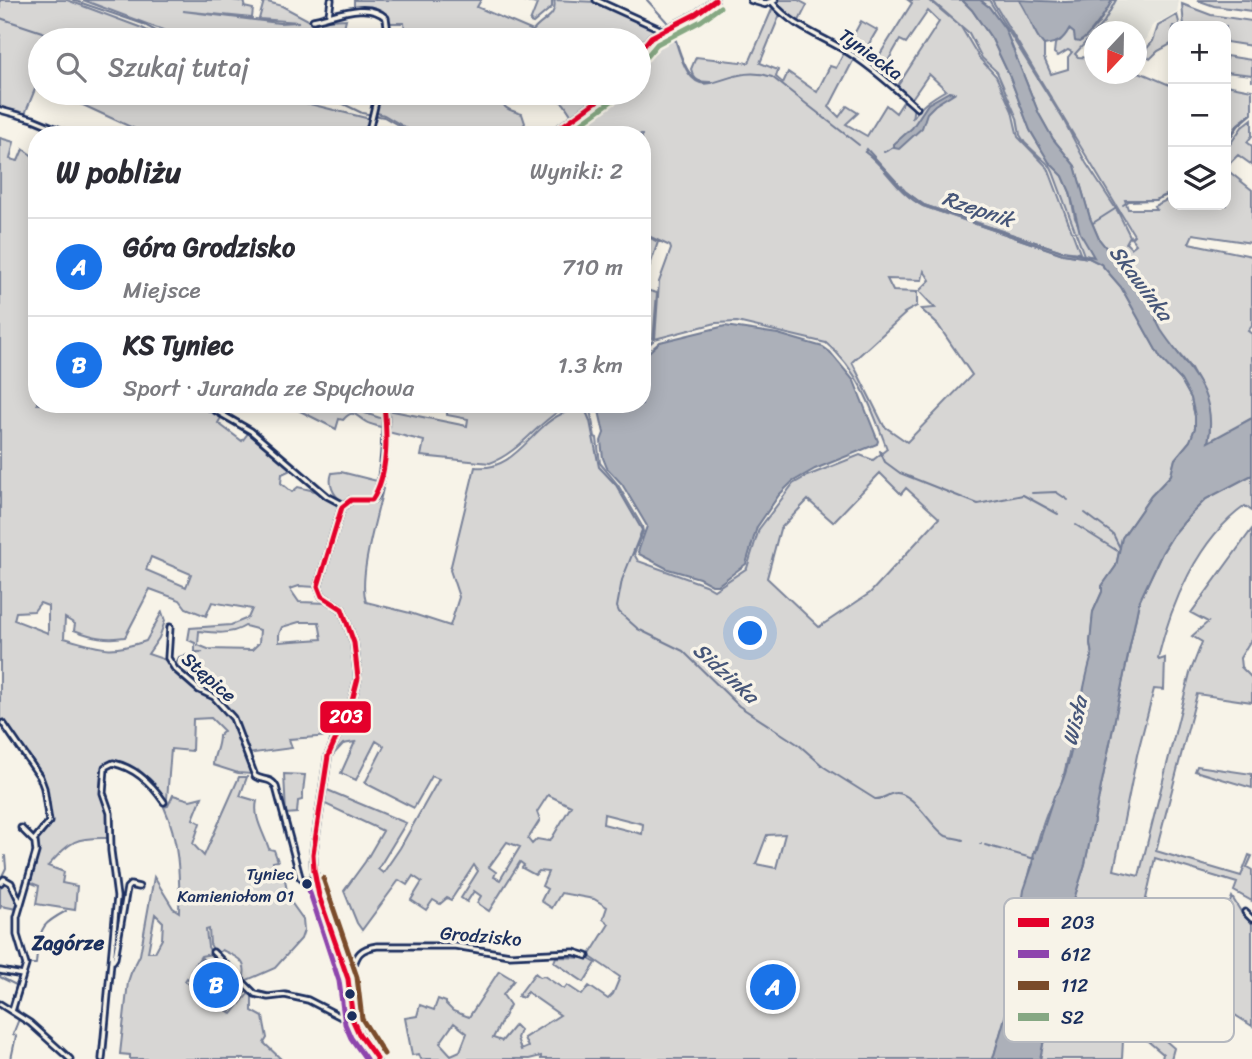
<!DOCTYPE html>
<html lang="pl">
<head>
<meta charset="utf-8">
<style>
  :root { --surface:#fff; --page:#f7f7f7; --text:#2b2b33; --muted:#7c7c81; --line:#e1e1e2; --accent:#1a73e8 }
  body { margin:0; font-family:Sriracha,sans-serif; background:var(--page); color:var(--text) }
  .controls { position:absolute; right:21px; top:21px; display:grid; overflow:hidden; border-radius:14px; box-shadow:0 4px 18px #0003 }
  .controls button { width:63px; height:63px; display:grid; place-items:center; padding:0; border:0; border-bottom:2px solid var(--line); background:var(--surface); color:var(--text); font:35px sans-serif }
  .compass { position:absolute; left:1084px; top:21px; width:63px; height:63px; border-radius:50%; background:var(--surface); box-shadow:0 4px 18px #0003; rotate:202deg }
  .you { position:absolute; left:751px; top:634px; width:24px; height:24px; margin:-18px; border:5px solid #fff; border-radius:50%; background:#1a73e8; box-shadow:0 0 0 10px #1a73e833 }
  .badge { display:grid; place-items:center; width:46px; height:46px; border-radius:50%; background:var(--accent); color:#fff; font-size:23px; font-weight:700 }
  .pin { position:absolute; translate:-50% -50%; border:4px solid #fff; box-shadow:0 2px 7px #0006 }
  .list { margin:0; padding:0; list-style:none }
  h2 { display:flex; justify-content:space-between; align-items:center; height:91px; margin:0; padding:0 28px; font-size:30px }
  h2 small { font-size:23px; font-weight:400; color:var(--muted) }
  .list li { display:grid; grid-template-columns:46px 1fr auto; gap:21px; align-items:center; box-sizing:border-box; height:98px; padding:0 28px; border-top:2px solid var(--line) }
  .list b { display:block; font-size:26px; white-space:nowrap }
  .list p { margin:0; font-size:23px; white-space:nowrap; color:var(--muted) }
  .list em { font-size:23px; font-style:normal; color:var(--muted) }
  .icon { flex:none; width:38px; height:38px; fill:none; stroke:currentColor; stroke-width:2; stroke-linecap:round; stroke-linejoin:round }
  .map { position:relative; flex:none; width:1252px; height:1059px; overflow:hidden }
  .search { position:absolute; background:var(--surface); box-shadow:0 4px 18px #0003; left:28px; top:28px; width:623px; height:77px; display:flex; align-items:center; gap:18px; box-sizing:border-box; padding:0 24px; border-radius:38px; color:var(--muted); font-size:26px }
  .panel { position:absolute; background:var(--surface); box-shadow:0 4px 18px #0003; left:28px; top:126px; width:623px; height:287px; border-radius:28px }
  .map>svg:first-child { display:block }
  .built { fill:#e6e5de }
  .green { fill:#d7d6d4; stroke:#798299; stroke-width:2; fill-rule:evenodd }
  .water { fill:#acb0b9; stroke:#727c95; stroke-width:2 }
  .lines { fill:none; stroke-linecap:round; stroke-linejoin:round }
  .stream { stroke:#727c95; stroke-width:2 }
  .minor-casing { stroke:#1b2f5e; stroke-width:9 }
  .tertiary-casing { stroke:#1b2f5e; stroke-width:10 }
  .minor { stroke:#f7f3e8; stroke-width:3.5 }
  .tertiary { stroke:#f7f3e8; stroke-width:4.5 }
  .bus-1-casing { stroke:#f7f3e8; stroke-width:10 }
  .bus-2-casing { stroke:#f7f3e8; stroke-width:10 }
  .bus-3-casing { stroke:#f7f3e8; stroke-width:10 }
  .bus-4-casing { stroke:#f7f3e8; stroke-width:10 }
  .bus-1 { stroke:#e4002b; stroke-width:5 }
  .bus-2 { stroke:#8e44ad; stroke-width:5 }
  .bus-3 { stroke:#7a4b2a; stroke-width:5 }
  .bus-4 { stroke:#86a883; stroke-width:5 }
  .bus-dot { fill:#1b2f5e; stroke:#f7f3e8; stroke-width:2.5 }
  .labels { text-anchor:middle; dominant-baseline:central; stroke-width:7; stroke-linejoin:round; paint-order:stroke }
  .bus-label { font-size:17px; fill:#1b2f5e; stroke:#f7f3e8; text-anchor:end }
  .street-label { font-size:19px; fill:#1b2f5e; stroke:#f7f3e8 }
  .water-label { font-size:21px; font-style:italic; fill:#465679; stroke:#f7f3e8 }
  .neighbourhood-label { font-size:21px; font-weight:bold; fill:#1b2f5e; stroke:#f7f3e8 }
  .key { fill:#f7f3e8; stroke:#b5b8bf; stroke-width:2 }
  .key-label { font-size:19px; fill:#1b2f5e }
  .line-badge { stroke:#f7f3e8; stroke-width:2.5 }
  .badge-label { font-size:19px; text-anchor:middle; font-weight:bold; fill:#fff }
</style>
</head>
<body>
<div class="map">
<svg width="1252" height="1059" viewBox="0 0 1252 1059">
  <rect width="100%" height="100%" fill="#f7f3e8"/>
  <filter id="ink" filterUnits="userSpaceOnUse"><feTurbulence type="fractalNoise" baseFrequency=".0143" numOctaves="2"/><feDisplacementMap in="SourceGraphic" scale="14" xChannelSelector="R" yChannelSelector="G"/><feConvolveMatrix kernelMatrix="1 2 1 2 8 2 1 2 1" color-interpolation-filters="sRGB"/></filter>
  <g filter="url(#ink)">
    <path class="built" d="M1116,0H1179L1177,12L1152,26L1137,57L1136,32H1095L1104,21Z"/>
    <path class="green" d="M0,0H67L142,28L165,40H40V77L25,114L0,110Z
      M83,0H232L245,2L244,7L253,9L252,18L183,11L279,23L299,22L259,19L264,1L282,6L310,21L346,19L341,40H178L168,32Z
      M354,0H481L477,7L533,31C542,19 558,17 554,0L597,2L662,31L650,35L639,46V40H395L406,39L404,23H391L385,13L381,11L354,9Z
      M519,0H552V7L533,23L530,22L537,4Z
      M778,0H798L807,5L798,23L776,5Z
      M908,0H929L961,27L980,59L996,76L1012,111L1018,137L1048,168L1080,253L1062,251L924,205L905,191L867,150L865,152C887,168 898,194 923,206L1063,254L1089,258L1101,264L1121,287L1161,359L1181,380L1191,398L1195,416V428L1190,441L1175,459L1171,475L1151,496L1122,538L1116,566L1102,586V592L1093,612L1090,643L1092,656L1060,791C1042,804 1018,918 1016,944C1015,953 1021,962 1019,971C1012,1000 1001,1029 993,1059H541V1056L529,1059H421L419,1054L412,1055L405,1018L417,1016L420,1005L434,1010L438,999L446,1002V1004L453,1011L469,1017L499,971L514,980L503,995L510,1005L493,1038L502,1041L515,1025L520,1030L517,1038L521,1050L528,1047L524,1038L560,1015L527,992L523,998L518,996L535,973L540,977L544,976L564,989L567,985L582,995L589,986L608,999L613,994L620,977L589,956L609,924L603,919L607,907L594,899L561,893L552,908L541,901L547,889L542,886L548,872L539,871L535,875L522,868L524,865L520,862L489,911L477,903L481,896L474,891L467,902L461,898L478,871L474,865L451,900L447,898L440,904L433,900L426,910L411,900L422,882L413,876L407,885L399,880L362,930L357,923L344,891L365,862L383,831L323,803L325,789L406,823L378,869L383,873L400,848L439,779L432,776L414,808L365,783L384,746L376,741L356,780L341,773L355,742L343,744L331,757C347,710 377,677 349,627C346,621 345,613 341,607C336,599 326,597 321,590L345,507L351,502L370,503L378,497L383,488C377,518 358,575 366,602L410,613L450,626L459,597L450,570L475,467C517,472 532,424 566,412C572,410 581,410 587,409L591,414L595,437L597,438L600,463L618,485L642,526L643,532L634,554L638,561L705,585L714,590L747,568L759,529L793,484L807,476L860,455L873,460L887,449C873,411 859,370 826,343L737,322L716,323L655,339L659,282L671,249L670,246L642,233V135H556L614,93H639C639,59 635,43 672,30C679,49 686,93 713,82C700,82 695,83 691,69L696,57L749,63L773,7L780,13L779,17L760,63L778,70L776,77L783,83L788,72L817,92L830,66L836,68L845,51L855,57L829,107L839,117L847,106L858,113L846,124L867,136L886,105L896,113L905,99L914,106L912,119C921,105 932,98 946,90L929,74L913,97L908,99L897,87L939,22L928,11L906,43L900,40L881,73L872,67L912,3ZM924,271L930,280L919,291L935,308L921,309L938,325L972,375L907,442L884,426L852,362L905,314L904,313L917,306V292L893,291L887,279L922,280ZM880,473L901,494L906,488L939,518L870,593L819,627L767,578L780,529L808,500L833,522ZM548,795L571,806L552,838L548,841L537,839L532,844L528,839L540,820L537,812ZM604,814L643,824L642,834L603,824ZM785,834L776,868L756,864L767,835ZM507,842L520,847L500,880L494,877L496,872L489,867ZM454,1023L467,1033L460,1051L451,1055L440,1043Z
      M931,0H962L972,10L992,39L1009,75L1030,130L1049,162L1063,176L1070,192L1075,218L1094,257L1084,255L1053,172L1050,166L1025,143L1020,135L1017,118L997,72L982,58L969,33Z
      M980,0H989L1063,119L1086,163L1118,212L1130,236L1126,243L1131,248L1136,244L1131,238L1134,235L992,0H1019L1044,45V58L1051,74L1068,69V57L1072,52L1068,50L1058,56L1054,53L1055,44L1060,41L1069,29L1074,33L1076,41L1099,23L1112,0H1116L1104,22L1075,54L1078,57L1094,58V74H1136L1137,71L1172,86L1173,84V192L1155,200H1125L1128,209H1156L1154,206L1173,197V205H1226V169L1252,190V243L1193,234L1189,243L1252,256V326L1248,331L1252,334V418L1210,443L1208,442C1214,416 1204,392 1191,369C1181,352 1153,335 1158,313L1099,239L1090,218L1075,166L1053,139L1039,114L1005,29L989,7Z
      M1197,0H1252V11L1214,6Z
      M1182,4L1211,15L1252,21V46L1226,42V26H1184Z
      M1177,15L1180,26H1173V43L1158,51L1150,59L1143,53L1153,41L1158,26Z
      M861,21L877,30L860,59L846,49Z
      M1226,56L1252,60V82V75L1226,72Z
      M1226,85L1252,90V113L1238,124L1226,143Z
      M44,93H272L306,103L370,119L365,135H148L83,105Z
      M380,93H504C498,109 511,110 522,114L525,123L517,135H418L384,115L374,112Z
      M507,93H603L572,116L564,104L556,98L525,96L509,100Z
      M1252,119V136L1247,142L1252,146V165L1238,155L1226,167V150L1242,127Z
      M0,138L14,142L10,159L18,161L23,149L37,159V404H202L222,416L218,423L242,441L249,432L295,468L282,474L281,483L292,492L298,487L319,492L339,505L332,539L316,587L299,586L290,589L299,602L329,603L336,607L354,646L357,676L350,706L326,757L331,736L289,739L292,748L247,754C239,727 232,699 201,693L213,699L232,719L251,774L238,773L213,765C213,755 219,748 219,736L224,731L211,718L193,719L192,751L171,749L167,799H164L156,786L138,769L136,771L110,762L102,766L100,793L110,813L108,838C74,837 71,841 48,866L64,872L62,883L77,886L75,910L36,904L39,886L29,882L37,857L38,837L51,822L42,776L5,723L0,720ZM151,557L191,574L186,587L146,570ZM150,589L180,600L186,608L206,616L212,602L252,609L248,618L231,625L190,628L188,640L195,643V652H203L179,657L175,665H169L166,660L148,654L159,638L165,621L162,612L146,641C107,654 101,648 64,638L65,618L75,624L74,630C92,637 106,640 125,637ZM40,603L48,606V633L14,620L16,612L34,611ZM299,622H319L322,639L279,642V634L282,627ZM245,626L260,630L259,643L252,650L208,649L198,645L199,631C215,633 231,635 245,626Z
      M647,236L658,242L646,277L642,275V248Z
      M642,289L657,293L653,341L642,350Z
      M294,404H349L365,411V413L383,419L384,428C379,426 371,425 366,422C356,416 353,408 343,420L339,419L336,429L292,407Z
      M426,404H554L559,411C535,426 518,453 490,463L421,456L424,441L388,432V410L467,426L468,419L447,415V407Z
      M341,472L377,481L376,492L368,499L355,498L342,501C333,495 328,484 332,473Z
      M1252,475V511L1245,506C1198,539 1171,604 1158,658L1159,660L1165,658L1164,690L1154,689L1137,755L1114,870L1139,876L1190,673L1202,642L1192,636L1208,622L1191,613L1252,529V638L1240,658L1241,667L1252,678V702L1197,694L1156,851L1241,876L1249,855L1252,856L1247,867L1252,870V901L1234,891L1237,883L1155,858L1140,926C1173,936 1192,905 1227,910L1232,897L1243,915H1246L1252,922V1026L1224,1008L1213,1031L1175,1015L1166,1041L1174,1048L1171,1059H1162L1163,1054L1124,1021L1122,1059H1040L1070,912L1085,864L1139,602L1162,553L1173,535L1190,515L1206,499ZM1203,930L1196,966L1224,976L1218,1004L1207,998L1210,983L1187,976L1197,933Z
      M1197,766L1252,774V788L1195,771Z
      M284,774L305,775L302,800L298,801L297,813L286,814Z
      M239,777H247L240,796L257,801C253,818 264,833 269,849L274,850L278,861L273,862L275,871L280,870L285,879L288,898L303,919L304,930L301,939L275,968L245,981L243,980C249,961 237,957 222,950L216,955L210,944L209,929L206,930L208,947L212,954L201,956L191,971L202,958L246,991L231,1011L187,978L185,981L232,1014L248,994L252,995V1011L263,1017L267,1038L264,1043L281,1059H130V1055L120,1054L128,982L131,973L140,955L154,877L173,908L179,912C180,877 179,839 164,807L168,806L173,795L190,800L202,797L193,819L200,823L193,844L204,856ZM155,914L163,922L162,939L155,952H148Z
      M4,881L10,883L18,901L17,909L1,906L0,909V885Z
      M556,957L587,958L596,963L584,982L554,962Z"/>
    <path class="water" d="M962,0H980L989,7L1005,29L1039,114L1053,139L1075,166L1090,218L1099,239L1158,313L1156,320L1161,330C1186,368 1219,391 1208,442L1252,418V475L1206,499L1190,515L1173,535L1162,553L1139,602L1085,864L1070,912L1040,1059H993L1019,968L1016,945L1024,890L1033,864L1034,851L1036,852L1054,796C1073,775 1080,689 1092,656L1090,643L1093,612L1102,592V586L1116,566L1122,538L1151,496L1171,475L1175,459L1190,441L1195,428V416L1191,398L1181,380L1161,359L1121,287L1101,264L1089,258L1063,254L923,206C898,193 888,167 865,152L867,149L905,191L924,205L1062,251L1094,257L1080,233L1070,192L1063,176L1049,162L1030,130L1009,75L992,39L972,10Z
      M1019,0L1065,2L1112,0C1107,11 1089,38 1079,42L1075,41L1074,33L1069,29C1063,41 1057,43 1044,45C1032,33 1030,14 1019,0Z
      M949,92L954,93L935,105L927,113L922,128L899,149L894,148V144L912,128L928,104Z
      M725,326L778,334L823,347L830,352L854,381L878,441L877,444L815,469L792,482L779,495L757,527L746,564L718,585H712L699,578L668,569L639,554L638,552L647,526L622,484L607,468L603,458L601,441L604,433L599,411L606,404H642V358L660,342Z"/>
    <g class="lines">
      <path class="stream" d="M73,0L143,24L172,40
        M647,0L667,22
        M0,18L66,40
        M673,29C697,127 719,58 772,77L859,145
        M321,93L362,113L384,117L415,135
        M1226,144L1239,125L1252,114
        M884,152L894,147
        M1123,205L1129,201L1155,200L1173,193
        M1093,223L1115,209
        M583,404L584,406
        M585,409L590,421L599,467L616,485L642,530L622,580L617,607L619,612L638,629L683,651L739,706L799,745L824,767L875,799C884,800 888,793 896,793C914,792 932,829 946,836C951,838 958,838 963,840
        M880,451L885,462L900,473L978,504L1023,495L1058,514
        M1032,493L1056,492L1068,500
        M1085,513L1113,534L1120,548
        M1076,525L1119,552
        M980,844H981
        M985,845L1035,859
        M0,880L6,868L5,856
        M1088,917L1126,926
        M1140,930C1158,934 1178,926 1194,919
        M38,951C40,926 44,923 66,911
        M27,968L28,964H36L37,953
        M0,977L18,986
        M20,996L25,973
        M19,999L16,1007L21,1015
        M11,1059L16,1036L13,1034L19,1019"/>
      <defs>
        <path id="minor" d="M596,0L662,30
          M772,2C793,28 827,38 854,56C877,71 897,90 917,108
          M329,15L331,0
          M313,20C334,16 368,0 386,18L389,40
          M0,110L33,119L72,135
          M368,135L378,93
          M204,404L251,431L327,496L344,505
          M170,627L168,658L175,669L199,690L214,697L233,718L255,776C262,781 271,777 276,787L300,877L303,880L315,881
          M3,723L40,777L44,788L49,822L34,840
          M0,883L4,879L11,883L20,902
          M1245,912L1252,919
          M213,952L255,994L268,997L285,995L308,1000L341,1017L353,1021
          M113,961L115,958L127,888L130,885L139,887
          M0,971L23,975
          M348,979C358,961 352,950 377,946H455L510,955L574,952L587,956
          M0,1004L30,1023L70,1059
          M12,1011L26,965L17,935V917L36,852L35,842L21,828
          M102,1059L117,897L111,851L110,813L103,793L105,767L113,763C136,768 152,784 164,802"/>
        <path id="tertiary" d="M751,0L765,4L775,0
          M639,52L651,37L696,14L715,0
          M550,135L608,93
          M377,1059L359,1034L353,1021L348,979L319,896L314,870L313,854L328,756L351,705L358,678L354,643L342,609L322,596L318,586L342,507L351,500H372C386,486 387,424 384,404"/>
      </defs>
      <use href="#minor" class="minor-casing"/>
      <use href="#tertiary" class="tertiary-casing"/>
      <use href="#minor" class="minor"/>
      <use href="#tertiary" class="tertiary"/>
      <defs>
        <path id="bus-1" d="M639,52L651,37L696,14L715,0
          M550,135L608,93
          M377,1059L359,1034L353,1021L348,979L319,896L314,870L313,854L328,756L351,705L358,678L354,643L342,609L322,596L318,586L342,507L351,500H372C389,474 387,434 384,404"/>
        <path id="bus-2" d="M307,884L339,981L345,1024L351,1038L366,1059"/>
        <path id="bus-3" d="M323,878L357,977L362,1019L384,1054"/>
        <path id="bus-4" d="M646,57L657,44L701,21L720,7
          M565,135L613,100"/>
      </defs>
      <use href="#bus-1" class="bus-1-casing"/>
      <use href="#bus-2" class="bus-2-casing"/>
      <use href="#bus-3" class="bus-3-casing"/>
      <use href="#bus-4" class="bus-4-casing"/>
      <use href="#bus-1" class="bus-1"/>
      <use href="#bus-2" class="bus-2"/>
      <use href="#bus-3" class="bus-3"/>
      <use href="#bus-4" class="bus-4"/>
    </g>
  </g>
  <g class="bus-dot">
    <circle cx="307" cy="884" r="6"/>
    <circle cx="350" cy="994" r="6"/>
    <circle cx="352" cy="1016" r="6"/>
  </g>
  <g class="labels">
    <g class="bus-label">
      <text x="294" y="874">Tyniec<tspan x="294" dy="22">Kamieniołom 01</tspan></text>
    </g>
    <g class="street-label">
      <text transform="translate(871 54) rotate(36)">Tyniecka</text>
      <text transform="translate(209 677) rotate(41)">Stępice</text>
      <text transform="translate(481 936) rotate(5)">Grodzisko</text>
    </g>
    <g class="water-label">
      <text transform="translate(978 209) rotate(19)">Rzepnik</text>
      <text transform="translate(1141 283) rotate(53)">Skawinka</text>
      <text transform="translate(726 673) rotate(42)">Sidzinka</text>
      <text transform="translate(1075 721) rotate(-77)">Wisła</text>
    </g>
    <g class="neighbourhood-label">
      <text x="68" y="943">Zagórze</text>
    </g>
  </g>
  <rect x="1004" y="898" width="230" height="144" rx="10" class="key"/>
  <rect x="1018" y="918" width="31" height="9" fill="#e4002b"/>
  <rect x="1018" y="950" width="31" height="8" fill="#8e44ad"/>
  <rect x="1018" y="981" width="31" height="9" fill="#7a4b2a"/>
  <rect x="1018" y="1013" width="31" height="8" fill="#86a883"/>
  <g class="key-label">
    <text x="1061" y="929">203</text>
    <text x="1061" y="961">612</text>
    <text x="1061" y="992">112</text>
    <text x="1061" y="1024">S2</text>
  </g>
  <rect class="line-badge" x="319" y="700" width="53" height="34" rx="7" fill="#e4002b"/>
  <g class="badge-label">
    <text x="346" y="723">203</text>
  </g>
</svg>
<div class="controls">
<button>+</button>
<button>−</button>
<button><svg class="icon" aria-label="layers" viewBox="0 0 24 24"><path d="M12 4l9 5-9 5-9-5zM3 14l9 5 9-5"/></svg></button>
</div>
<svg class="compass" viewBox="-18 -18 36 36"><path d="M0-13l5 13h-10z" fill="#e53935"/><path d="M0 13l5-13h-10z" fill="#7c7c81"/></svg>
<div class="you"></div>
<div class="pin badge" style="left:773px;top:987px">A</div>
<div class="pin badge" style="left:216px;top:985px">B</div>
<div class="search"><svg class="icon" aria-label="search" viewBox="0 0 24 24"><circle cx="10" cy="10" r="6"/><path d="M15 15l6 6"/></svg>Szukaj tutaj</div>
<section class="panel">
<h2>W pobliżu<small>Wyniki: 2</small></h2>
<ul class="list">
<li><span class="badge">A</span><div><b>Góra Grodzisko</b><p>Miejsce</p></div><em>710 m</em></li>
<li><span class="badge">B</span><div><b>KS Tyniec</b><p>Sport · Juranda ze Spychowa</p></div><em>1.3 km</em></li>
</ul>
</section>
</div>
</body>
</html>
